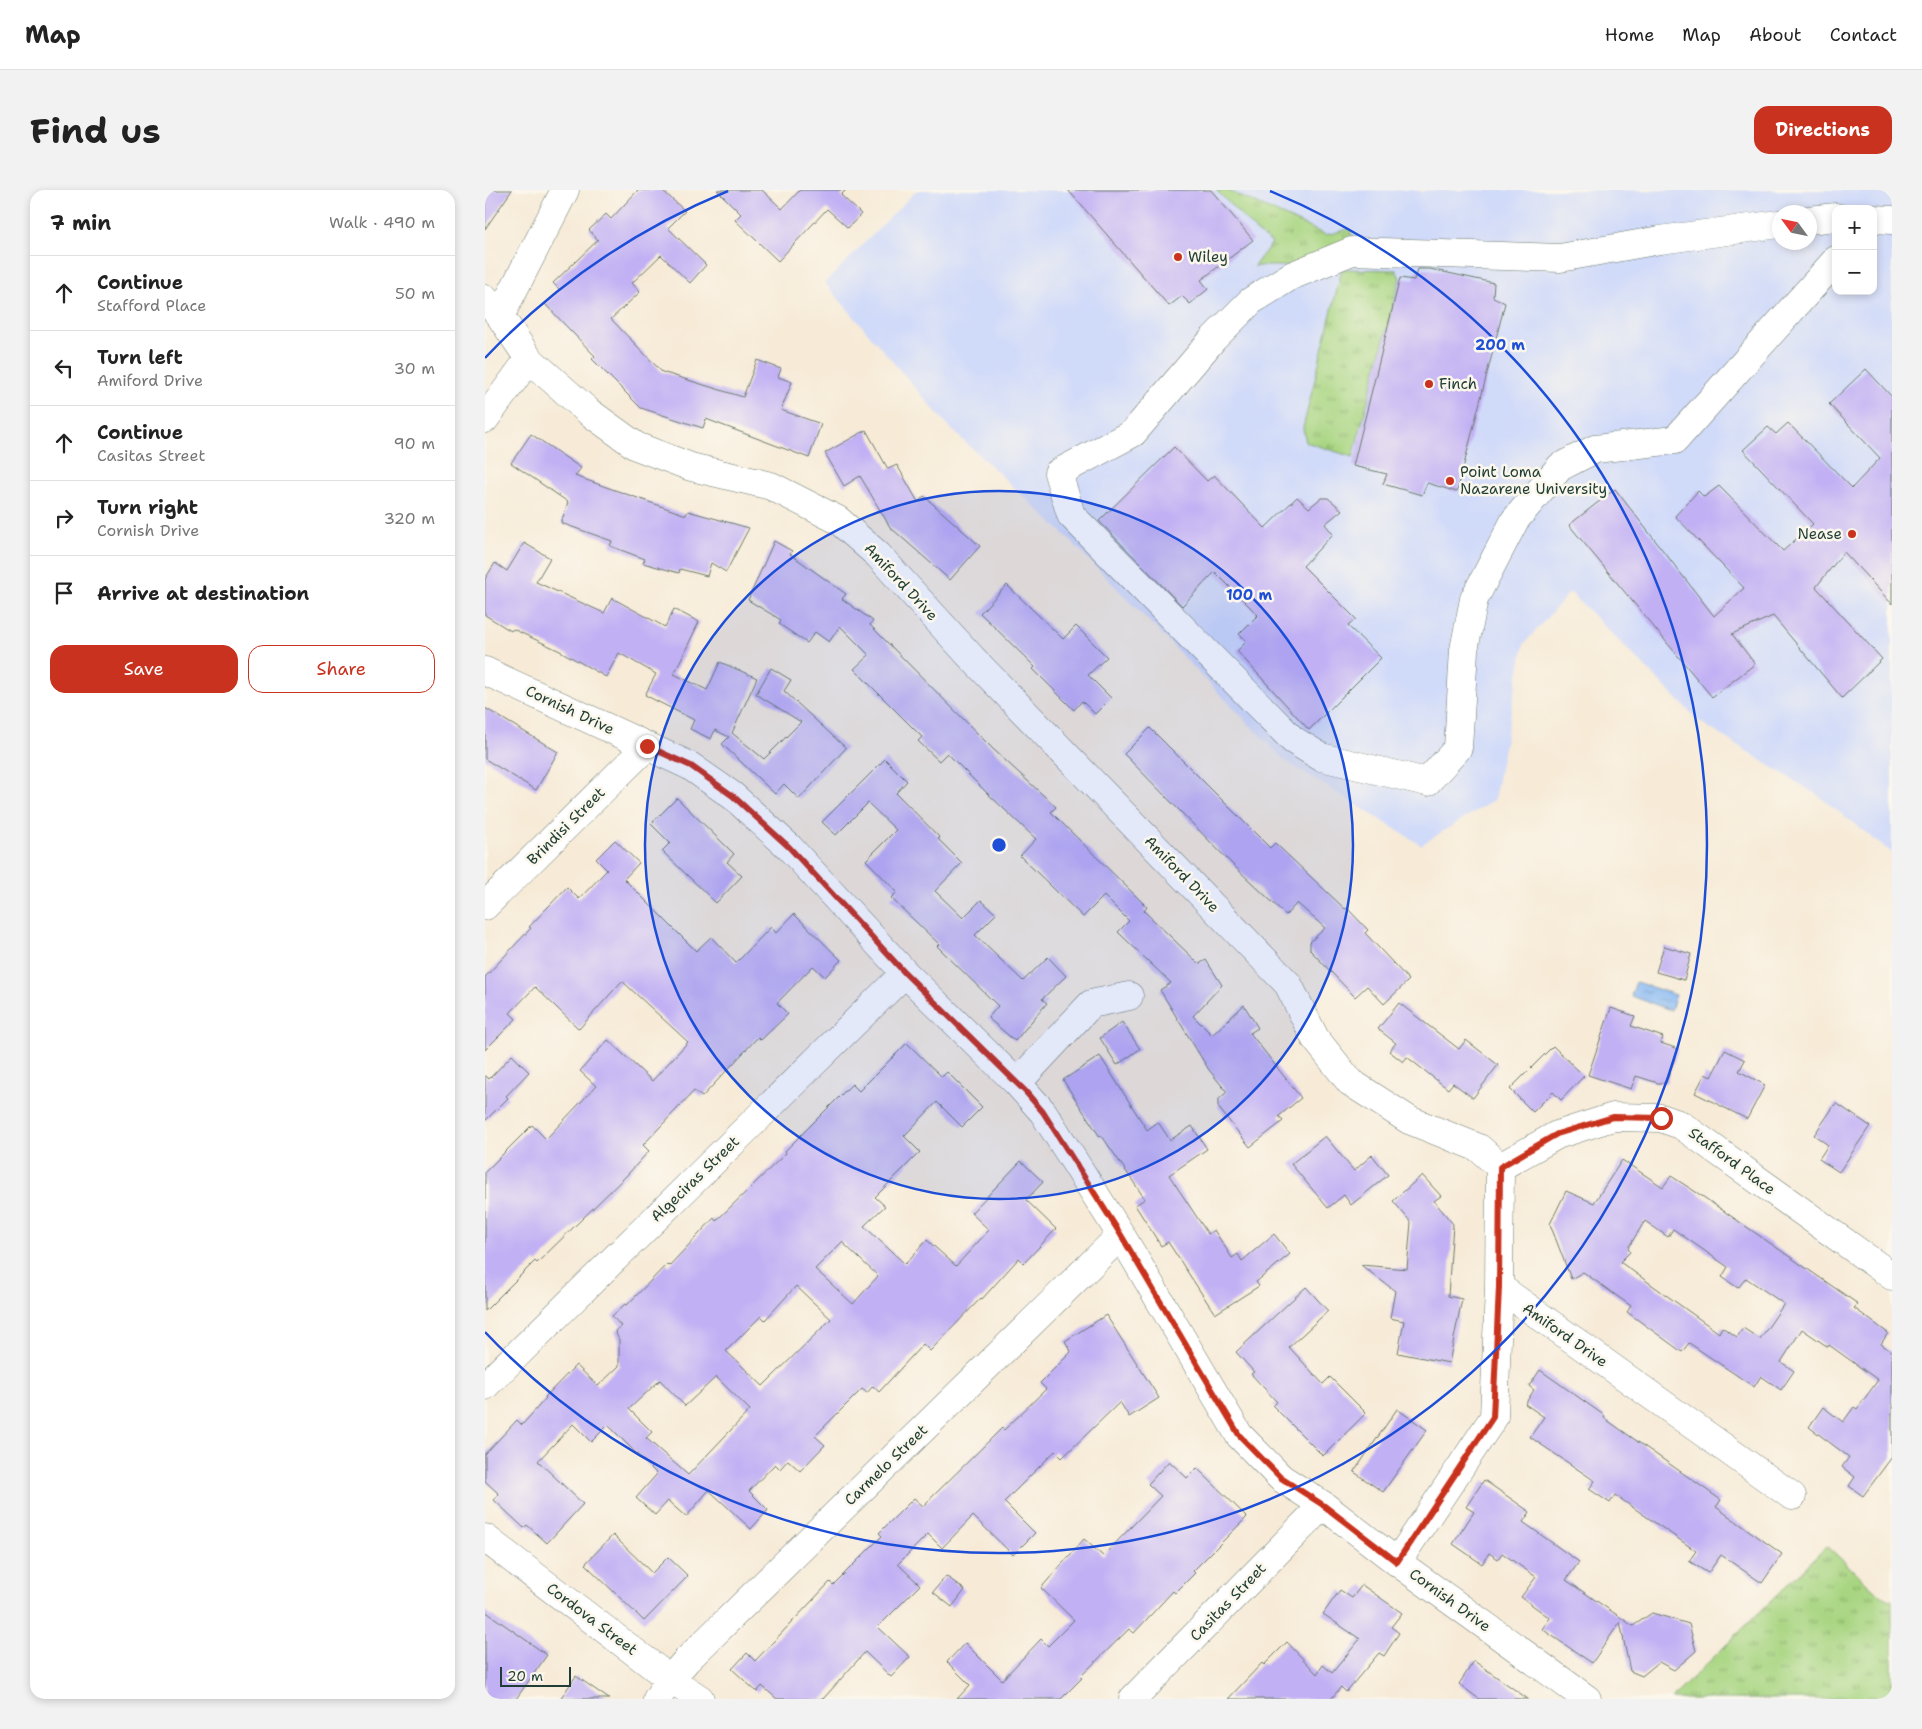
<!DOCTYPE html>
<html lang="en">
<head>
<meta charset="utf-8">
<style>
  :root { --surface:#fff; --page:#f2f2f2; --text:#222; --muted:#767676; --line:#e0e0e0; --accent:#c8321e }
  body { margin:0; font-family:"Shantell Sans",sans-serif; background:var(--page); color:var(--text) }
  .controls { position:absolute; right:15px; top:15px; display:grid; overflow:hidden; border-radius:10px; box-shadow:0 2px 8px #0003 }
  .controls button { width:45px; height:45px; display:grid; place-items:center; padding:0; border:0; border-bottom:1px solid var(--line); background:var(--surface); color:var(--text); font:25px sans-serif }
  .compass { position:absolute; left:1287px; top:15px; width:45px; height:45px; border-radius:50%; background:var(--surface); box-shadow:0 2px 8px #0003; rotate:303deg }
  .scale { position:absolute; left:15px; bottom:12px; width:71px; box-sizing:border-box; padding-left:5px; border:2px solid #1f3d34; border-top:0; font-size:14px; line-height:18px; white-space:nowrap; color:#1f3d34; -webkit-text-stroke:4px #fbf7ec; paint-order:stroke }
  .stop { position:absolute; width:15px; height:15px; margin:-11px; border:4px solid #c8321e; border-radius:50%; background:#fff }
  .stop.end { background:#c8321e; border-color:#fff; box-shadow:0 1px 5px #0008 }
  .list { margin:0; padding:0; list-style:none }
  h2 { display:flex; justify-content:space-between; align-items:center; height:65px; margin:0; padding:0 20px; font-size:21px }
  h2 small { font-size:16px; font-weight:400; color:var(--muted) }
  .list li { display:grid; grid-template-columns:32px 1fr auto; gap:15px; align-items:center; box-sizing:border-box; height:75px; padding:0 20px; border-top:1px solid var(--line) }
  .list b { display:block; font-size:19px; white-space:nowrap }
  .list p { margin:0; font-size:16px; white-space:nowrap; color:var(--muted) }
  .list em { font-size:16px; font-style:normal; color:var(--muted) }
  .actions { display:flex; gap:10px; padding:15px 20px }
  .actions a { flex:1; padding:11px 0; border:1px solid var(--accent); border-radius:15px; text-align:center; font-size:18px; color:var(--accent) }
  .actions .main { background:var(--accent); color:#fff }
  .icon { flex:none; width:28px; height:28px; fill:none; stroke:currentColor; stroke-width:2; stroke-linecap:round; stroke-linejoin:round }
  .map { position:relative; flex:none; width:1407px; height:1509px; overflow:hidden; border-radius:15px }
  header { display:flex; align-items:center; gap:30px; box-sizing:border-box; height:70px; padding:0 25px; background:var(--surface); border-bottom:1px solid var(--line) }
  header strong { font-size:24px }
  nav { display:flex; gap:28px; margin-inline-start:auto; font-size:18px }
  .intro { display:flex; align-items:center; justify-content:space-between; box-sizing:border-box; height:120px; padding:0 30px }
  h1 { margin:0; font-size:35px }
  .button { padding:12px 22px; border-radius:15px; background:var(--accent); color:#fff; font-size:18px; font-weight:700 }
  main { display:flex; gap:30px; padding:0 30px }
  aside { flex:1; background:var(--surface); border-radius:15px; box-shadow:0 2px 8px #0003 }
  .map>svg:first-child { display:block }
  .built { fill:#d0daf9; fill-rule:evenodd }
  .grass { fill:url(#grass-tufts); stroke:#64895a }
  .water { fill:url(#water-ripples); stroke:#527a94 }
  .building { fill:#c1b0f4; fill-rule:evenodd }
  .lines { fill:none; stroke-linecap:round; stroke-linejoin:round }
  .minor-casing { stroke:#6b7a6d; stroke-width:29 }
  .minor { stroke:#fff; stroke-width:28 }
  .route { stroke:#c8321e; stroke-width:6 }
  .ring { fill:none; stroke:#1d4ed8; stroke-width:2.5 }
  .poi-dot { fill:#c8321e; stroke:#fbf7ec; stroke-width:2 }
  .labels { text-anchor:middle; dominant-baseline:central; stroke-width:5; stroke-linejoin:round; paint-order:stroke }
  .poi-label { font-size:15px; fill:#1f3d34; stroke:#fbf7ec; text-anchor:start }
  .street-label { font-size:15px; fill:#1f3d34; stroke:#fbf7ec }
  .centre { fill:#1d4ed8; stroke:#fbf7ec; stroke-width:2.5 }
  .ring-label { font-size:15px; text-anchor:middle; font-weight:bold; fill:#1d4ed8; stroke:#fbf7ec; stroke-width:5; stroke-linejoin:round; paint-order:stroke }
</style>
</head>
<body>
<header>
<strong>Map</strong>
<nav><a>Home</a><a>Map</a><a>About</a><a>Contact</a></nav>
</header>
<div class="intro"><h1>Find us</h1><a class="button">Directions</a></div>
<main>
<aside>
<h2>7 min<small>Walk · 490 m</small></h2>
<ul class="list">
<li><svg class="icon" aria-label="ahead" viewBox="0 0 24 24"><path d="M12 20V5M6 11l6-6 6 6"/></svg><div><b>Continue</b><p>Stafford Place</p></div><em>50 m</em></li>
<li><svg class="icon" aria-label="left" viewBox="0 0 24 24"><path d="M17 20v-9H6M10 6l-5 5 5 5"/></svg><div><b>Turn left</b><p>Amiford Drive</p></div><em>30 m</em></li>
<li><svg class="icon" aria-label="ahead" viewBox="0 0 24 24"><path d="M12 20V5M6 11l6-6 6 6"/></svg><div><b>Continue</b><p>Casitas Street</p></div><em>90 m</em></li>
<li><svg class="icon" aria-label="right" viewBox="0 0 24 24"><path d="M7 20v-9h11M14 6l5 5-5 5"/></svg><div><b>Turn right</b><p>Cornish Drive</p></div><em>320 m</em></li>
<li><svg class="icon" aria-label="arrive" viewBox="0 0 24 24"><path d="M6 21V4h12l-3 4 3 4H6"/></svg><div><b>Arrive at destination</b></div></li>
</ul>
<div class="actions"><a class="main">Save</a><a>Share</a></div>
</aside>
<div class="map">
<svg width="1407" height="1509" viewBox="0 0 1407 1509">
  <defs>
    <pattern id="grass-tufts" width="24" height="20" patternUnits="userSpaceOnUse" patternTransform="scale(1.25)"><rect width="24" height="20" fill="#a8d581"/><path d="M3 7l-1-3M5 7V3M7 7l1-3M15 17l-1-3M17 17v-4M19 17l1-3" fill="none" stroke="#88ae6a"/></pattern>
    <pattern id="water-ripples" width="26" height="14" patternUnits="userSpaceOnUse" patternTransform="scale(1.25)"><rect width="26" height="14" fill="#86b8f3"/><path d="M2 4q2-2 4 0t4 0M15 11q2-2 4 0t4 0" fill="none" stroke="#6d97c6"/></pattern>
  </defs>
  <rect width="100%" height="100%" fill="#fbf7ec"/>
  <filter id="ink" filterUnits="userSpaceOnUse"><feTurbulence type="fractalNoise" baseFrequency=".02" numOctaves="2"/><feDisplacementMap in="SourceGraphic" scale="10" xChannelSelector="R" yChannelSelector="G"/><feConvolveMatrix kernelMatrix="1 2 1 2 8 2 1 2 1" color-interpolation-filters="sRGB"/></filter>
  <filter id="wash" filterUnits="userSpaceOnUse"><feTurbulence type="fractalNoise" baseFrequency=".0096" numOctaves="4" result="noise"/><feDisplacementMap in="SourceGraphic" scale="20" xChannelSelector="R" yChannelSelector="G"/><feGaussianBlur stdDeviation="1.12" result="paint"/><feColorMatrix in="noise" values="0 0 0 0 0 0 0 0 0 0 0 0 0 0 0 0 0 1.4 0 .05"/><feComposite in="paint" operator="in"/></filter>
  <g filter="url(#wash)">
    <rect width="100%" height="100%" fill="#f7ebd8"/>
    <path class="built" d="M432,0H930L938,2L941,0H1407V663L1332,605L1215,532L1085,402L1039,454L1009,610L936,655L799,570L581,346L463,236L340,93ZM1351,19H1388V101H1351ZM1294,22H1324V52H1294Z"/>
    <path class="grass" d="M731,0H742L841,45L864,39L870,50L804,76H769L787,53L771,41Z
      M857,79L911,80L915,88L868,267L821,252L818,238Z
      M1342,1356L1393,1403L1404,1410H1407V1509H1186Z"/>
    <path class="water" d="M1151,792L1191,805L1186,820L1146,806Z"/>
    <g id="blocks">
      <path class="building" d="M0,0H27L0,39Z
        M153,0H177L200,21L183,38L221,75L205,93L176,65L147,93L155,102L126,129L177,182L258,207L272,170L296,179L293,187L307,192L296,220L336,234L324,268L221,229L218,238L156,218L107,169L110,166L60,114L75,100L68,93L113,50L104,40L121,24L126,29Z
        M232,0H277L297,19L315,0H361L356,5L376,24L363,38L342,19L293,71L250,30L256,24Z
        M583,0H726L768,50L716,90L723,99L705,114L697,106L684,116Z
        M932,79H945L1009,93L1008,107L1020,113L972,302L942,293L937,305L898,294L902,284L868,276L915,88L929,90Z
        M1381,179L1407,207V414L1359,362L1331,397L1397,469L1357,508L1288,426L1247,444L1270,474L1227,507L1084,335L1130,299L1229,426L1259,398L1190,326L1213,301L1219,307L1234,296L1298,361L1328,334L1258,260L1283,237L1291,244L1303,233L1367,298L1395,268L1344,214Z
        M381,240L403,279L412,275L433,312L439,306L495,356L465,390L405,337L375,286L359,296L340,263Z
        M46,244L96,278L90,286L201,325L203,321L264,338L241,382L226,373L222,386L195,379L194,383L158,373L160,369L125,356L127,351L76,333L83,312L26,273Z
        M689,257L722,291L729,285L780,338L812,307L824,318L836,308H843L857,320L840,334L848,344L818,376L871,429L863,436L896,468L824,540L752,461L762,451L754,444L773,425L730,382L697,416L614,331Z
        M289,351L307,361L305,364L361,404L357,409L388,431L385,435L508,559L571,617L566,622L662,717L659,721L714,774L721,770L737,795L708,826L727,845L759,815L773,838L765,843L816,908L794,926L798,931L765,957L733,917V910L742,902L724,880L675,800L686,793L633,742L644,731L619,706L598,727L535,666L551,649L502,603L462,563L454,571L433,551L437,547L369,479L384,465L355,436L344,452L330,442L322,453L294,434L296,430L263,410Z
        M39,353L65,368L51,392L119,423L127,408L180,437L189,419L214,432L189,484L222,500L235,472L272,488L247,543L279,569L316,532L271,504L286,478L306,490L299,501L361,558L314,609L299,594L290,604L237,554L244,547L230,540L226,549L205,539L209,530L160,505L171,484L134,463L121,487L75,461L28,439L26,441L0,425V389L10,373L22,381Z
        M522,395L578,449L591,436L622,467L603,485L626,508L610,524L597,511L589,520L548,479L550,477L495,423Z
        M0,518L73,562L51,600L0,569Z
        M665,538L785,658L790,653L860,719L862,718L883,740L880,743L924,790L899,814L882,796L870,807L825,760V752L840,738L812,713L801,725L749,676L639,564Z
        M400,569L422,591L411,603L455,648L453,649L477,673L450,701L478,728L496,710L511,724L490,745L538,791L563,767L581,786L557,809L562,813L530,851L503,828L513,816L452,756L454,754L406,708L412,702L381,670L411,640L383,613L351,645L337,632Z
        M192,608L249,664L242,672L257,686L231,713L177,661L185,653L166,634Z
        M130,650L154,673L139,689L211,761L226,747L251,773L286,737L291,743L309,724L356,770L340,787L328,776L292,813L303,824L276,850L273,847L217,907L209,901L158,955L164,961L143,984L52,1073L50,1071L0,1121V982L47,935L61,949L111,896L95,881L123,850L167,891L203,852L137,791L94,839L50,797L25,823L31,829L0,860V787L46,738L44,737L82,697L94,709L122,680L111,669Z
        M1179,756L1206,764L1199,790L1171,782Z
        M914,813L974,859L981,850L1013,875L988,908L968,893L963,899L922,867L918,872L904,861L911,853L893,839Z
        M1126,818L1150,826L1146,836L1178,847L1176,853L1193,859L1181,893H1173L1151,886L1146,899L1103,885Z
        M637,832L655,859L632,875L615,848Z
        M422,853L457,887L462,882L497,917L477,937L452,912L419,946L435,962L390,1007L400,1016L379,1036L420,1074L442,1050L471,1076L504,1040L486,1023L536,971L558,992L541,1010L571,1039L539,1073L534,1068L497,1109L496,1108L445,1161L438,1154L394,1202L388,1196L382,1203L377,1199L330,1246L340,1255L315,1281L303,1270L295,1279L290,1274L264,1301L283,1320L266,1339L224,1300L201,1327L183,1311L170,1325L151,1308L172,1284L123,1235L106,1252L88,1234L53,1271L98,1314L62,1353L42,1335L39,1338L9,1310L14,1304L0,1291V1264L32,1230L37,1235L61,1208L60,1207L91,1175L113,1196L134,1176V1150L130,1141L136,1136L127,1126L140,1114L142,1115L182,1074L184,1076L229,1028L231,1031L301,963L300,961L367,894L374,901ZM357,1052L393,1086L368,1114L330,1079ZM311,1096L346,1129L278,1196L241,1161L276,1126L280,1130ZM231,1187L265,1220L203,1285L161,1248L167,1242L144,1219L175,1190L200,1216Z
        M1068,856L1099,886L1076,910L1068,902L1048,922L1025,899Z
        M1240,860L1260,870L1254,881L1280,895L1262,929L1210,903L1220,884L1226,887Z
        M27,865L44,882L21,906L23,908L0,931V885L4,889Z
        M615,866L662,940L673,932L685,950L707,936L722,959L684,985L723,1044L729,1040L747,1068L753,1064L757,1071L789,1044L805,1064L771,1092L774,1096L730,1124L683,1052L676,1056L650,1015L660,1009L617,946L615,947L578,890Z
        M1351,913L1385,936L1354,982L1334,969L1343,955L1329,945Z
        M840,946L869,981L887,965L903,985L866,1015L859,1005L843,1018L806,974Z
        M1137,970L1178,997L1186,986L1217,1006L1373,1114L1369,1118L1403,1143L1396,1154L1407,1162V1267L1378,1306L1364,1296L1370,1287L1357,1277L1364,1267L1324,1237L1338,1217L1358,1232L1369,1217L1372,1219L1393,1190L1344,1155L1343,1157L1317,1139L1296,1172L1309,1181L1296,1200L1276,1186L1269,1197L1204,1153L1197,1162L1142,1122L1146,1116L1098,1082L1086,1089L1065,1034L1081,1001L1109,1013ZM1160,1031L1183,1047L1188,1039L1243,1077L1237,1087L1253,1098L1261,1088L1299,1114L1275,1149L1258,1138L1252,1147L1237,1137L1234,1143L1135,1072L1145,1062L1143,1058Z
        M937,985L956,1006L949,1011L968,1034L963,1106L977,1109L964,1173L913,1163L919,1131L905,1128L910,1101L876,1075L922,1079L926,1032L908,1011Z
        M821,1097L843,1121L804,1157L838,1194L845,1187L881,1223L838,1266L788,1216L792,1212L766,1184L769,1182L751,1162Z
        M621,1125L674,1208L644,1227L635,1212L577,1268L570,1261L519,1312L550,1343L528,1365L488,1326L457,1358L443,1344L413,1374L435,1395L393,1437L425,1467L406,1487L380,1462L338,1509H292L277,1496L272,1502L247,1479L262,1463L270,1471L345,1392L348,1395L397,1346L394,1343L429,1308L438,1316L517,1238L519,1240L561,1199L555,1193L586,1162L580,1151Z
        M1055,1180L1120,1226L1119,1228L1236,1310L1231,1317L1297,1364L1277,1393L1236,1365L1223,1383L1204,1371L1211,1361L1130,1305L1125,1313L1104,1299L1110,1291L1045,1247L1059,1227L1040,1214L1049,1200L1044,1196Z
        M912,1219L942,1240L898,1302L869,1282Z
        M684,1271L702,1288L712,1278L762,1327L708,1381L710,1383L690,1403L688,1401L649,1443L644,1439L595,1487L597,1488L576,1509H472L485,1495L462,1472L480,1453L517,1490L556,1449L563,1456L589,1430L556,1398L599,1349L618,1366L676,1306L663,1294Z
        M999,1290L1045,1322L1038,1332L1094,1372L1081,1390L1148,1436L1167,1423L1204,1434L1211,1461L1189,1480L1174,1472L1157,1486L1145,1481L1135,1432L1107,1473L1057,1439L1065,1428L1036,1407L1051,1387L1017,1363L1013,1369L1004,1363L997,1374L968,1354L989,1322L981,1317Z
        M128,1345L167,1383L183,1367L203,1386L159,1431L100,1374Z
        M461,1386L480,1400L467,1417L448,1402Z
        M877,1395L917,1423L906,1437L914,1443L899,1466L894,1463L861,1502L856,1497L846,1509H743L777,1473L779,1475L802,1452L832,1484L838,1475L847,1483L875,1449L838,1424L855,1400L867,1408Z
        M0,1421L62,1465L31,1509H0Z
        M989,1471L1043,1509H994L974,1494Z
        M91,1486L124,1509H75Z"/>
    </g>
  </g>
  <g filter="url(#ink)">
    <use href="#blocks" fill-opacity="0" stroke="#6b7a6d" stroke-width="1"/>
    <g class="lines">
      <defs>
        <path id="minor" d="M1388,29L1407,30
          M1324,30L1351,27
          M1294,34L1175,50L1075,68L867,61L806,86L766,111L729,148L648,243L573,283L586,325L808,550L836,567L942,592L973,558L979,460L989,409L1030,330L1075,277L1110,259L1190,250L1351,70
          M0,109L15,126L44,169L104,222L151,256L206,277L286,296L353,330L393,365L487,468L803,794L830,848L865,892L924,930L994,958L1015,977L1014,1097L1307,1306
          M15,126L80,0
          M0,229L44,169
          M0,481L205,576L248,606L304,657L420,783L532,893L558,922L636,1045L754,1245L796,1288L838,1315L912,1372L1102,1509
          M0,716L162,556
          M532,893L606,814L644,806
          M1015,977L1072,945L1128,927L1176,928L1196,935L1407,1086
          M0,1196L420,783
          M0,1348L185,1489L215,1509
          M912,1372L1009,1227L1014,1097
          M172,1509L185,1489L202,1470L636,1045
          M648,1509L838,1315"/>
      </defs>
      <use href="#minor" class="minor-casing"/>
      <use href="#minor" class="minor"/>
    </g>
  </g>
  <g class="lines" filter="url(#ink)">
    <path class="route" d="M162,556L206,576L248,606L304,657L420,783L540,901L558,922L636,1045L754,1245L796,1288L838,1315L912,1372L1008,1227L1014,1097L1015,977L1072,944L1128,927L1176,928"/>
  </g>
  <circle cx="514" cy="655" r="354" fill="#1d4ed8" fill-opacity=".12"/>
  <g class="ring">
    <circle cx="514" cy="655" r="354"/>
    <path d="M0 168A708 708 0 0 1 243 1M785 1A708 708 0 1 1 0 1142"/>
  </g>
  <g class="poi-dot">
    <circle cx="693" cy="67" r="5"/>
    <circle cx="944" cy="194" r="5"/>
    <circle cx="965" cy="291" r="5"/>
    <circle cx="1367" cy="344" r="5"/>
  </g>
  <g class="labels">
    <g class="poi-label">
      <text x="703" y="67">Wiley</text>
      <text x="954" y="194">Finch</text>
      <text x="975" y="282">Point Loma<tspan x="975" dy="17">Nazarene University</tspan></text>
      <text x="1357" y="344" text-anchor="end">Nease</text>
    </g>
    <g class="street-label">
      <text transform="translate(416 392) rotate(47)">Amiford Drive</text>
      <text transform="translate(85 520) rotate(25)">Cornish Drive</text>
      <text transform="translate(81 636) rotate(-45)">Brindisi Street</text>
      <text transform="translate(697 684) rotate(46)">Amiford Drive</text>
      <text transform="translate(1247 971) rotate(36)">Stafford Place</text>
      <text transform="translate(210 989) rotate(-44)">Algeciras Street</text>
      <text transform="translate(1080 1145) rotate(35)">Amiford Drive</text>
      <text transform="translate(401 1275) rotate(-44)">Carmelo Street</text>
      <text transform="translate(965 1410) rotate(36)">Cornish Drive</text>
      <text transform="translate(743 1412) rotate(-46)">Casitas Street</text>
      <text transform="translate(107 1429) rotate(37)">Cordova Street</text>
    </g>
  </g>
  <circle cx="514" cy="655" r="8" class="centre"/>
  <g class="ring-label">
    <text x="1015" y="160">200 m</text>
    <text x="764" y="410">100 m</text>
  </g>
</svg>
<div class="controls">
<button>+</button>
<button>−</button>
</div>
<svg class="compass" viewBox="-18 -18 36 36"><path d="M0-13l5 13h-10z" fill="#e53935"/><path d="M0 13l5-13h-10z" fill="#767676"/></svg>
<div class="scale">20 m</div>
<div class="stop" style="left:1176px;top:928px"></div>
<div class="stop end" style="left:162px;top:556px"></div>
</div>
</main>
</body>
</html>
